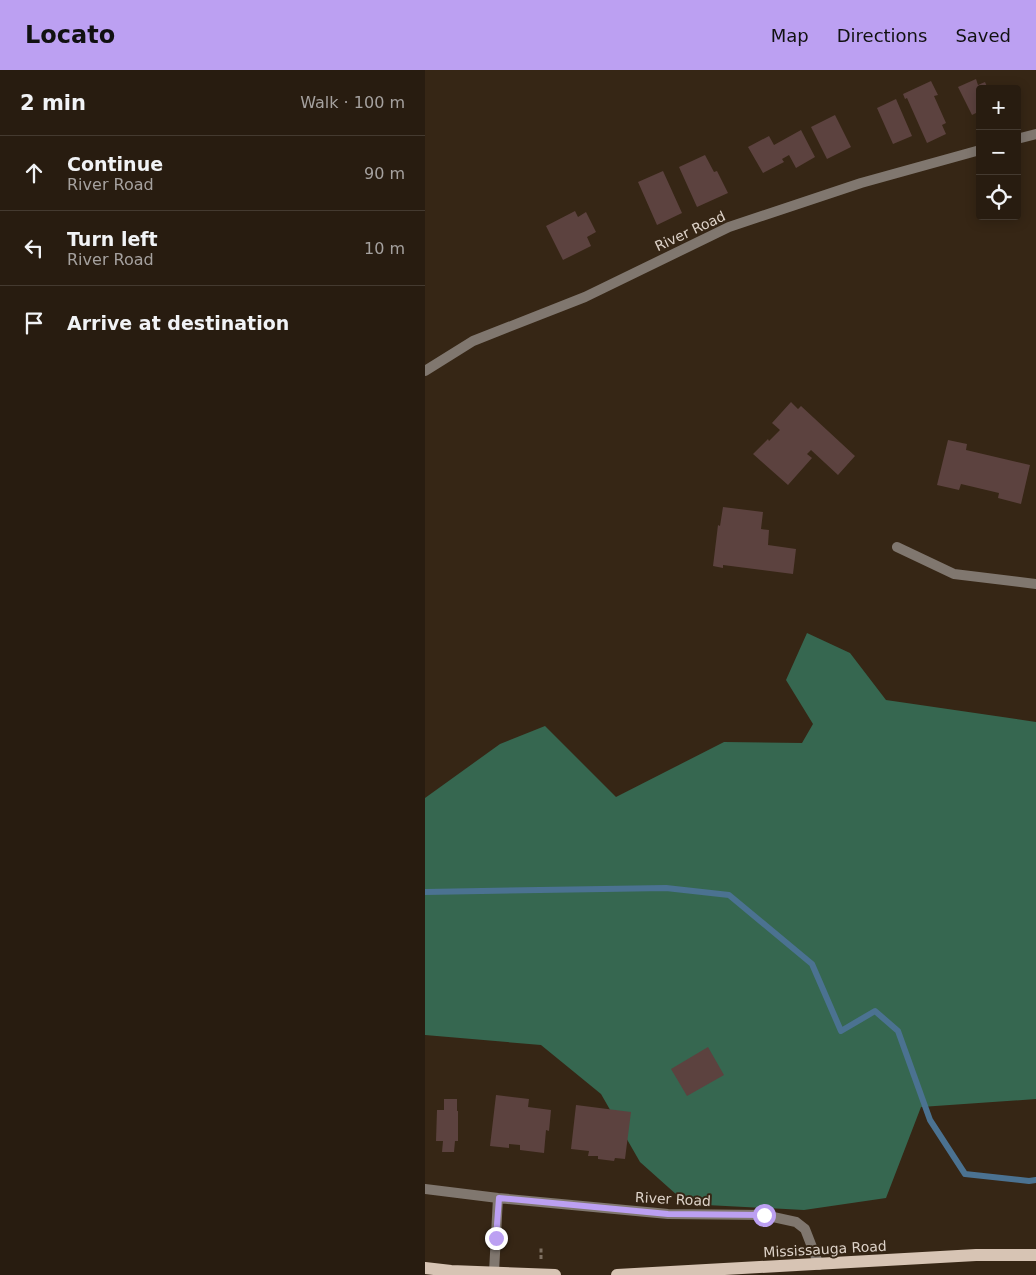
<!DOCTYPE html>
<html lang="en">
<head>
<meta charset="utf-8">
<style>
  :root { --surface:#281c10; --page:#302519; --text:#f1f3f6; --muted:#a5a19f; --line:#443a30; --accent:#bca0f2 }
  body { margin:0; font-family:"DejaVu Sans",sans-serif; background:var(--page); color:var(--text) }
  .controls { position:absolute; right:15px; top:15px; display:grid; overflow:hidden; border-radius:5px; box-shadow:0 2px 12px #0003 }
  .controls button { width:45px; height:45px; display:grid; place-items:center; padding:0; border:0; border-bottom:1px solid var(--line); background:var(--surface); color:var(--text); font:25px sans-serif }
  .stop { position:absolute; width:15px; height:15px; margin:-11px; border:4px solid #bca0f2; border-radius:50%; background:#fff }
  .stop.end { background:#bca0f2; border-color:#fff; box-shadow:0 1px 5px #0008 }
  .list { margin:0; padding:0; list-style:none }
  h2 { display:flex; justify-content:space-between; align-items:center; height:65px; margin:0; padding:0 20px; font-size:21px }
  h2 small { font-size:16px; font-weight:400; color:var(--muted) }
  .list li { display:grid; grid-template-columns:32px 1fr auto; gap:15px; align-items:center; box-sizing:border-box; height:75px; padding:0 20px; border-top:1px solid var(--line) }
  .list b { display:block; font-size:19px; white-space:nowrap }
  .list p { margin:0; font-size:16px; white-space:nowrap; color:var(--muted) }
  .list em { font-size:16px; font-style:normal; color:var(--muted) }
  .icon { flex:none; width:28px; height:28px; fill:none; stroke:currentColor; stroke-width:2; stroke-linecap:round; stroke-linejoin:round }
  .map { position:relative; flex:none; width:611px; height:1205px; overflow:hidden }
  header { display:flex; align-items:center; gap:30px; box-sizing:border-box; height:70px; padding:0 25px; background:var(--accent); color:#111 }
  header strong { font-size:24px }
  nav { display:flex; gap:28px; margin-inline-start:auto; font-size:18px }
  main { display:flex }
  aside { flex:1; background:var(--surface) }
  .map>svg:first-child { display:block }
  .forest { fill:#366750 }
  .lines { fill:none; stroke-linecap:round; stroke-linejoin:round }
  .stream { stroke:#4b7291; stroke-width:6 }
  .building { fill:#5c423f }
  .path { stroke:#7d6f61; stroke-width:3; stroke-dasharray:4 2.5; stroke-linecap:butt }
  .street { stroke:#80776f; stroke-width:10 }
  .primary { stroke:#d7c4b4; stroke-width:12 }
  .route { stroke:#bca0f2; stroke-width:6 }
  .labels { text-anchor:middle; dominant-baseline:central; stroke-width:4; stroke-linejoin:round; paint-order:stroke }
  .street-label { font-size:14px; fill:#ddd2c8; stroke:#362615 }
</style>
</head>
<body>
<header>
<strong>Locato</strong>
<nav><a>Map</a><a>Directions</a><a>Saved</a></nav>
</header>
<main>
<aside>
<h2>2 min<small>Walk · 100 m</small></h2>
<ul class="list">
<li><svg class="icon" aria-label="ahead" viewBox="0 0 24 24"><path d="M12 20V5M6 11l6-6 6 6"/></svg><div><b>Continue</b><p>River Road</p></div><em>90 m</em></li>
<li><svg class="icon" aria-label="left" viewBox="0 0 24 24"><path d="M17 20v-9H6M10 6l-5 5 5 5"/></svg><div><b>Turn left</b><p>River Road</p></div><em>10 m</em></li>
<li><svg class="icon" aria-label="arrive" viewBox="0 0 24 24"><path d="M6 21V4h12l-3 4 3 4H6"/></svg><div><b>Arrive at destination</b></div></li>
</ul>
</aside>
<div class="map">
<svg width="611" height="1205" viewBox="0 0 611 1205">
  <rect width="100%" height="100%" fill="#362615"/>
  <path class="forest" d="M382,563L425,583L461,630L611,652V1029L496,1037L461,1128L379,1140L262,1134L215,1092L176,1024L116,975L0,965V728L75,674L120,656L191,727L299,672L377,673L388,654L361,610Z"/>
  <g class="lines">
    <path class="stream" d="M0,822L241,818L304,825L387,894L416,961L450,941L473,961L505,1050L540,1104L604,1111L611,1110"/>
  </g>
  <path class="building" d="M551,9L553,15L560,12L563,19H555V41L547,45L533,17Z
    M506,11L513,25L509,26L521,53L517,55L521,64L502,73L482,28L480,29L478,24Z
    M471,29L487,66L468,74L452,38Z
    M410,45L426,77L402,89L386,57Z
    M376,60L390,87L371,98L364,85L357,89L359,92L338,103L323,77L344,66L349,75Z
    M280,85L289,102L292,101L303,123L272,137L254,97Z
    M238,101L257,143L232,155L213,112Z
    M150,141L153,147L161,142L171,162L162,167L166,176L138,190L121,156Z
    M366,332L373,339L376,336L430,386L413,405L386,380L382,384L387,388L363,415L328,384L343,369L344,371L355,360L347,353Z
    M523,370L542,374L541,380L605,395L596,434L573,428L574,423L536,414L534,420L512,415Z
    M298,437L338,442L336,459L344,460L343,475L371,479L368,504L298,495V498L288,496L293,455L295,456Z
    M283,977L299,1005L262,1026L246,999Z
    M71,1025L104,1029L103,1037L126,1040L124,1061L121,1060L119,1083L95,1080V1075L84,1074V1078L65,1076Z
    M19,1029H32V1041H33V1071H30L29,1082H17L18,1071H11L12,1040H19Z
    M151,1035L206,1042L200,1089L190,1088L189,1091L173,1089V1086H163L164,1081L146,1079Z"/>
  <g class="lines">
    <path class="path" d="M116,1189V1176"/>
    <path class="street" d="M592,69L611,64
      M0,301L48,271L160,227L304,157L436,113L555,80
      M472,477L529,504L611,514
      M0,1119L73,1128L243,1144L339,1145L371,1152L380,1159L394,1195
      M69,1202L73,1128"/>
    <path class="primary" d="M0,1198L26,1201L130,1205
      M192,1205L551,1185H611"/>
  </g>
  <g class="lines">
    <path class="route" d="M71,1168L74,1128L243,1144L339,1145"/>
  </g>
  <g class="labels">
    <g class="street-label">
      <text transform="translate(265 161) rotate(-25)">River Road</text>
      <text transform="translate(248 1129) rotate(3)">River Road</text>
      <text transform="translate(400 1179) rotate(-3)">Mississauga Road</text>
    </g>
  </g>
</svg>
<div class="controls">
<button>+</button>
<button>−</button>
<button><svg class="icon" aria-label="locate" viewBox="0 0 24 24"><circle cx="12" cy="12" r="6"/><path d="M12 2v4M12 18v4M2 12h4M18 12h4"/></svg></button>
</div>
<div class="stop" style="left:339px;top:1145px"></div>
<div class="stop end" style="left:71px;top:1168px"></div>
</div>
</main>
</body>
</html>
